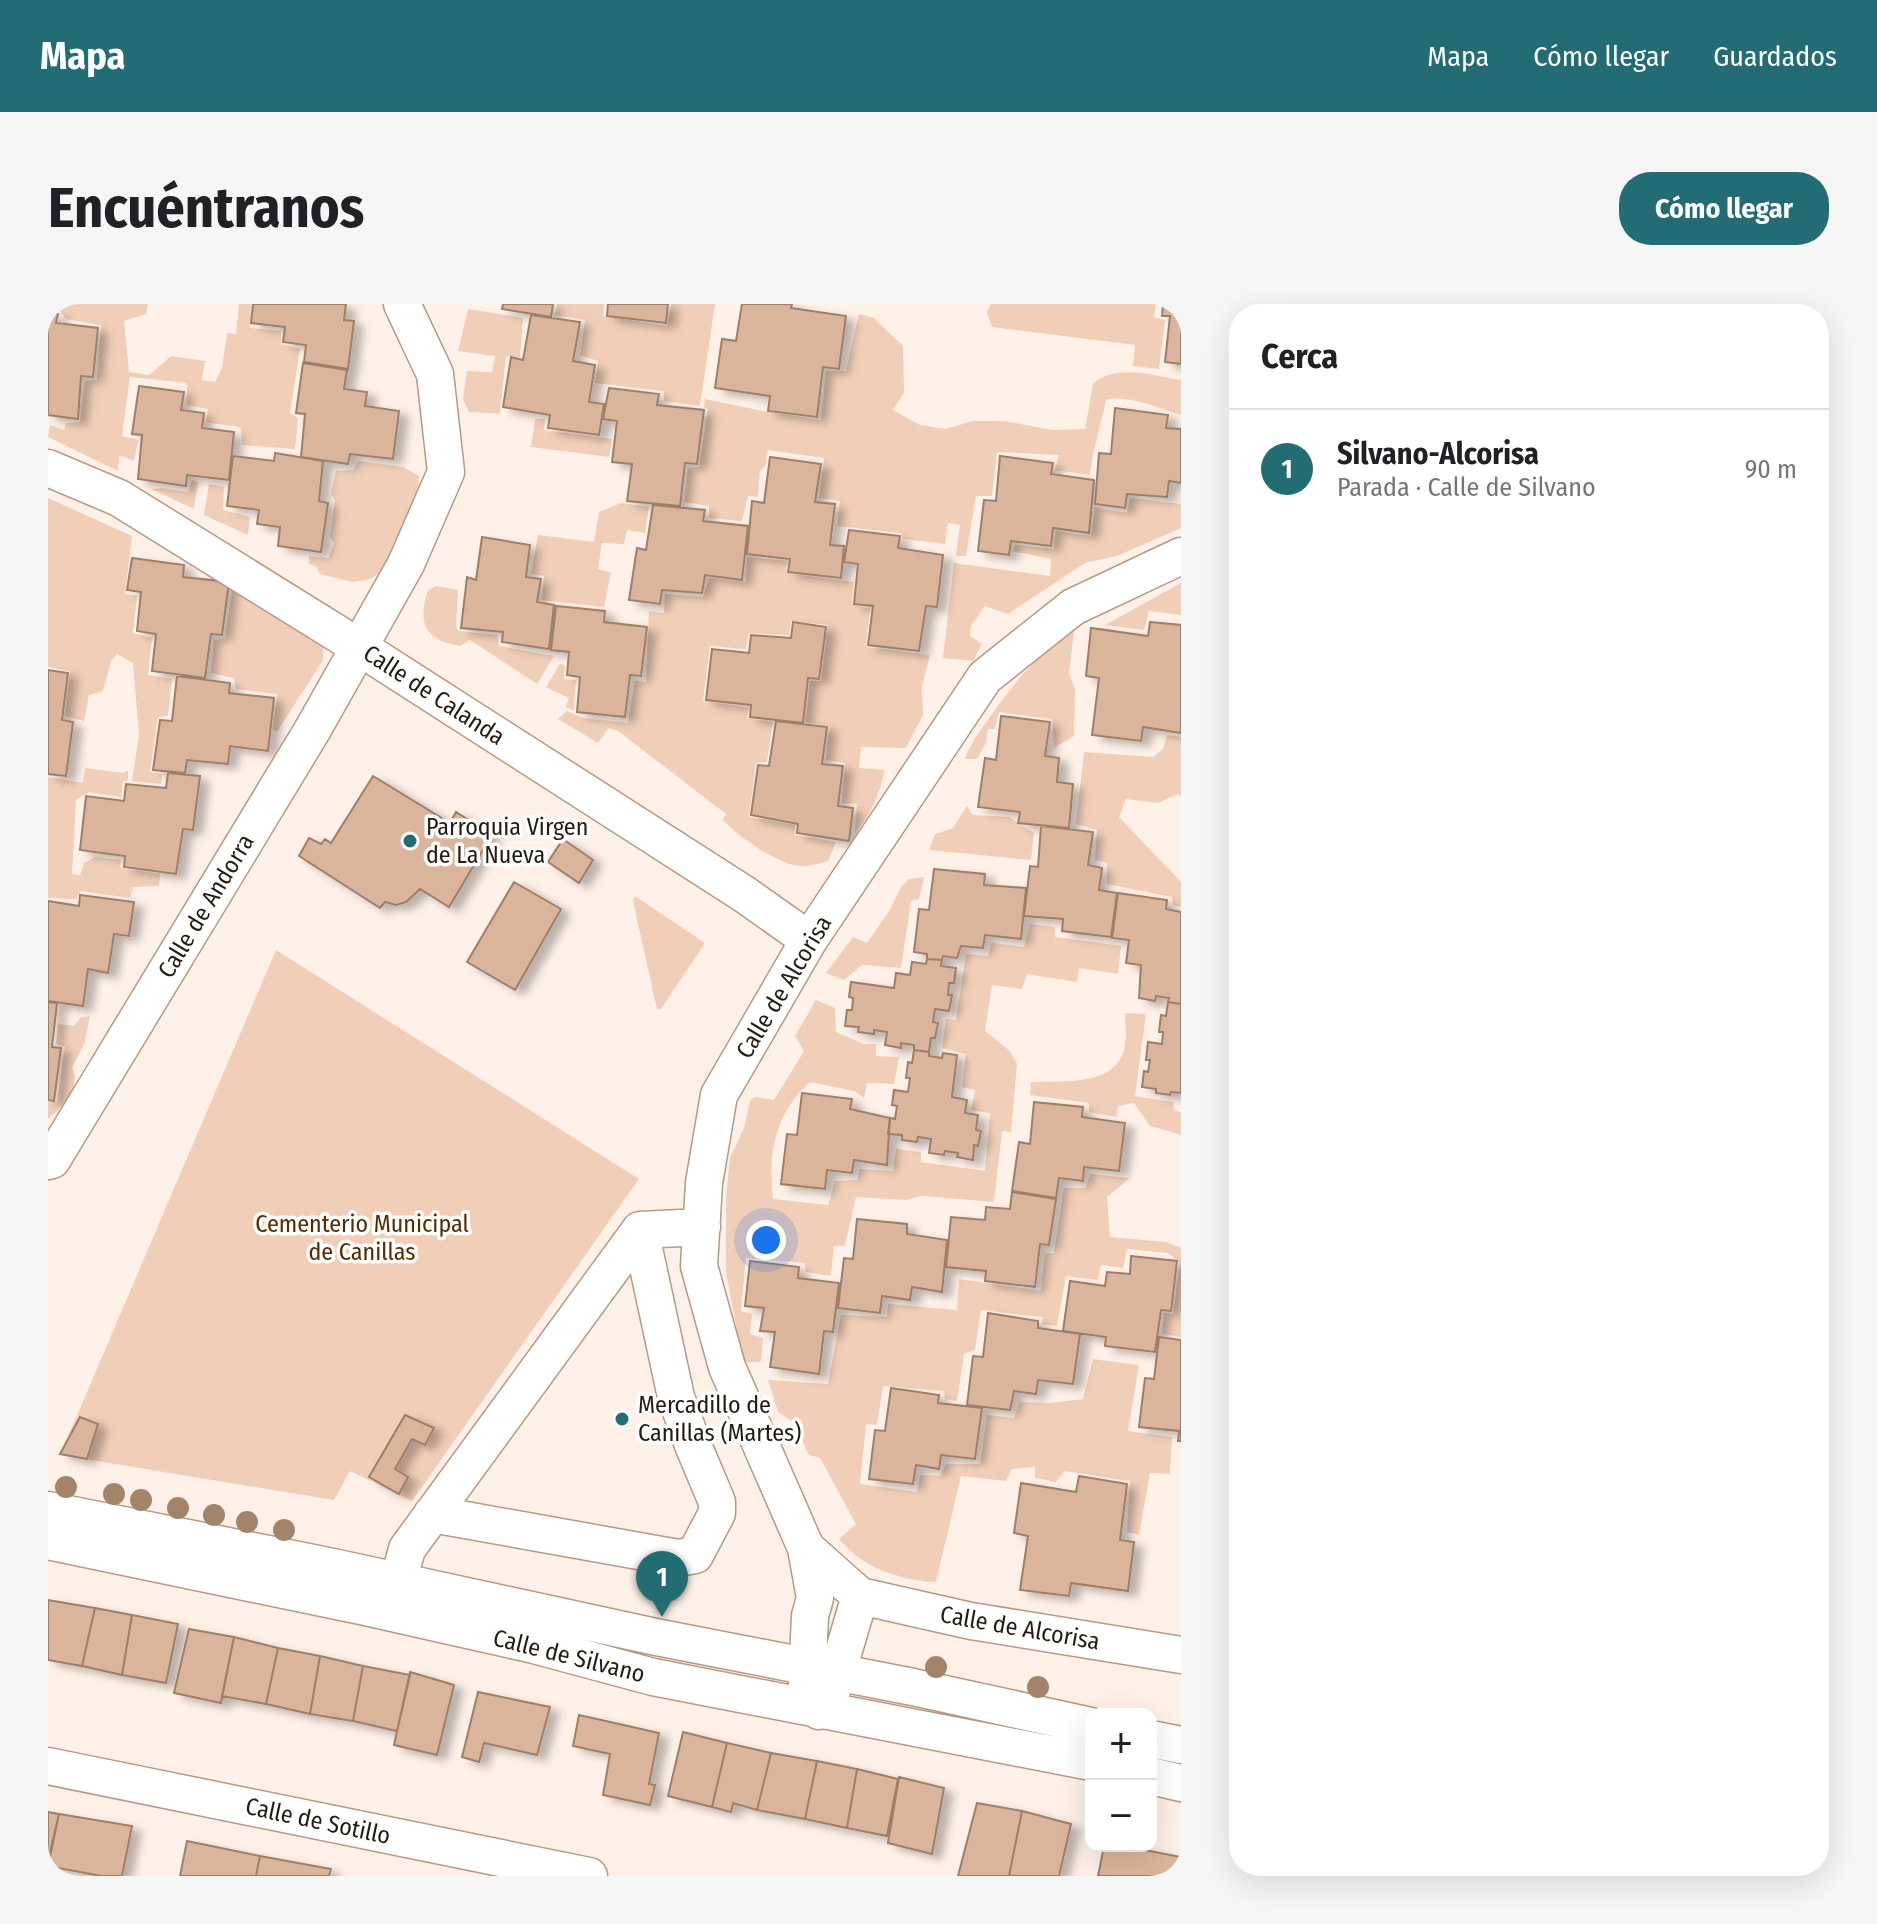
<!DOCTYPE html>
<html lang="es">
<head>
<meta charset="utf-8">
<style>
  :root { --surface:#fff; --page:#f6f6f6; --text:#202124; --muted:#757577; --line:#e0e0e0; --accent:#226d73 }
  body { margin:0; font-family:"Fira Sans Condensed",sans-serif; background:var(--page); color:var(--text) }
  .controls { position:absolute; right:24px; bottom:24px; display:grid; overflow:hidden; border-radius:16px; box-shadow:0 8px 32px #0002 }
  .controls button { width:72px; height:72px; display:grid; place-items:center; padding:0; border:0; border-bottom:2px solid var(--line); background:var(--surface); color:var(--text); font:40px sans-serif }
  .you { position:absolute; left:718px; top:936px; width:28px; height:28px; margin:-20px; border:6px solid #fff; border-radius:50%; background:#1a73e8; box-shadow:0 0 0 12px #1a73e833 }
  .badge { display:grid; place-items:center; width:52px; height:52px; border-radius:50%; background:var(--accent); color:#fff; font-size:26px; font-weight:700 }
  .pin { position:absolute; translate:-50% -66px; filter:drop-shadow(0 2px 4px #0008) }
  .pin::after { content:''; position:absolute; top:42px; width:28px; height:24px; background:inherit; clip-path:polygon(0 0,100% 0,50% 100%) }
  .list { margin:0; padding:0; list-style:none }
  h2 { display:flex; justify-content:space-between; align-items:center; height:104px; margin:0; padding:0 32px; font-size:34px }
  h2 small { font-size:26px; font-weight:400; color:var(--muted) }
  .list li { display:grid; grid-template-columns:52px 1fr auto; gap:24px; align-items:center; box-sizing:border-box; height:120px; padding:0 32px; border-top:2px solid var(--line) }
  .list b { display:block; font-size:30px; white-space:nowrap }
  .list p { margin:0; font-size:26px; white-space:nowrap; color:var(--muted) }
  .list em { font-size:26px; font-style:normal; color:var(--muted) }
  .map { position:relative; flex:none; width:1133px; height:1572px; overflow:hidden; border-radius:32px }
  header { display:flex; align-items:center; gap:48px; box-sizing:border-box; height:112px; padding:0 40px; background:var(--accent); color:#fff }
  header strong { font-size:38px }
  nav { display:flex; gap:44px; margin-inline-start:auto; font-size:28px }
  .intro { display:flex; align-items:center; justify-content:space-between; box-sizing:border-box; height:192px; padding:0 48px }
  h1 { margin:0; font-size:56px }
  .button { padding:20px 36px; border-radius:32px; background:var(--accent); color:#fff; font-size:28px; font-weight:700 }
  main { display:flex; gap:48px; padding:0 48px }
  aside { flex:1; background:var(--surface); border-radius:32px; box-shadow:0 8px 32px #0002 }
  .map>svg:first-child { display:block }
  .green { fill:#f1ceb7 }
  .building { fill:#dbb59b; stroke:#9c7e69; stroke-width:2; filter:url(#shadow) }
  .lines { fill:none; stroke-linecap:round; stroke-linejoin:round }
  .minor-casing { stroke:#b79883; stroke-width:39 }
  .minor { stroke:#fff; stroke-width:36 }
  .tree { fill:#a48468 }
  .poi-dot { fill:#226d73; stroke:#fff; stroke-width:3 }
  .labels { text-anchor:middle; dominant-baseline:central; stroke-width:7; stroke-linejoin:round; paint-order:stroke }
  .street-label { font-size:24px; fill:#261a12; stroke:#fff }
  .poi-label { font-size:24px; fill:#261a12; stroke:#fff; text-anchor:start }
  .park-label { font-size:24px; fill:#592a00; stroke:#fff }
</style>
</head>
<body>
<header>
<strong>Mapa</strong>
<nav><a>Mapa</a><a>Cómo llegar</a><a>Guardados</a></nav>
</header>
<div class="intro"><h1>Encuéntranos</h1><a class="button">Cómo llegar</a></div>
<main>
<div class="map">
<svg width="1133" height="1572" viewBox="0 0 1133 1572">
  <defs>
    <filter id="shadow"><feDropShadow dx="9" dy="5" stdDeviation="4" flood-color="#0004"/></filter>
  </defs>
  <rect width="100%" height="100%" fill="#fff1e8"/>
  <path class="green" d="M0,0H100L98,10L76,17L81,68L101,71L123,52L157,57L154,76L167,78L174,64L179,29L188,30L191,0H203L202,24L233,27V40L252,45L242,109L250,114L247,145L194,141L193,124C181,120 170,121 158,118L160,105L139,101V79L82,73L74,132L90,136L86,157L71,151L70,167L0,133L2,121L16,126L18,119L32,118L37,77L49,76L53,21L18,15L11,6L0,4Z
    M509,0H556L555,12L619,22L623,0H667L652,102L616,97V87L547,79L550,57L532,51L537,16L508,11Z
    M943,0H1108L1106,13L1117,16L1111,65L1085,62L1087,41L944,23L939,8Z
    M420,5L475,14L472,53L458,52L452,110L421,108L415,95L419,67L444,68L447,52L410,47Z
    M811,10L826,14L855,42L856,89L845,106L872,121L898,125L924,117H956L1005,126L1037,125L1045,80C1068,59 1105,72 1133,76V111C1114,105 1077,90 1058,96C1053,121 1045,145 1042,171L1007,166L1011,151L949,148L944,192H928L918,252H908L912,221L900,219L897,240L855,235L853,229L789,222L792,197L771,194L776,154L720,146L717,163L712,167L710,193L700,192L694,217L661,214V202L636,198L640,165L651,163L660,105L656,103L657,95L715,107L773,116L778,67H798Z
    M487,115H497L496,126L564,135L561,153L483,143Z
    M310,157L355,163L371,172L368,206L346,239L343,258L333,269L319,276L304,278L272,270L268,262L261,260V252L281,254L286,239L282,233L287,196L283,190L288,167L305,166Z
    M144,176L150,178L146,205L103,185L113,184L140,188Z
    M161,180L176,183L175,206L202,213L200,231L156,211Z
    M0,194L84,232L77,290L89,292L85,329L104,334L100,371L124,375L120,412L110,413L102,468L114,470L113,480L84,477L91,432L85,359L69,350L63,357L55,387L41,391L36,417L17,412L22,367L0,363Z
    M1082,194L1133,200V224L1069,252L1037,259L960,310L937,302L923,322L922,332L934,340L925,357L895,354L906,259L1002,272L1003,255L965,247L967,241L1006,245L1008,227L1043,232L1047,204L1079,209Z
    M573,199L601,203L597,229L579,226L576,240L554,239L550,265L563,269L556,303L494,296L496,272L483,270L490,231L546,238L551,208Z
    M699,253L739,257L738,269L806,278L804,300L822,305L818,343L882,351L874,382L875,411L858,444L813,443L811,464L837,466C831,489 824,512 807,528L809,500L794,499L797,459L778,456L781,423L758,418L762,377H773L780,321L743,317L741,331L701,329L698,345L662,342L655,397L701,404L699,414L725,418L719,458L708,459L701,513L747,521V531L788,538L780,557C767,561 754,564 741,560C721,553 689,532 675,516L678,510L570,427L561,424L550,439L510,415L519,407L535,414L580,419L587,377L598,378L601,307L616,309L617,290L655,293L661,274L698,278Z
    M1133,279V311L1101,307L1096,326L1057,321Z
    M185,282L276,331L275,356L229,428L225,426L229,390L188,385L186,374L163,369L166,336L177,334Z
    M388,282L410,286L408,323L411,327L449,331L451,342L506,352L489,380L422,336L412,342C377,336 369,320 380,286Z
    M1026,327L1021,370L1027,386L1026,432L1006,444L1004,415L951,408L947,425H940L938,439L929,455H917C922,440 930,430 939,417C965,381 988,350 1026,327Z
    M512,360L517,362L516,375L528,376L526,407L518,403L521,394L498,383Z
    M1119,431L1133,433V494L1131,490L1110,499L1078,495L1071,513L1133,578V603L1125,601L1124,593L1059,580V559L1047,556L1049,526L1028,520L1036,448L1105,453L1115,445Z
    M37,464L75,469L80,467V476L75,477L73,493L41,488L28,496L24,570L32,571L36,559L47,553L73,556L72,564L112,570L111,582L85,583L82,594L33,587L28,595L0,594V473L35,479Z
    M919,502L925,511L961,513L986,529L983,556L881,546L887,530L905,524Z
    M876,573L871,595L863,597L853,664L814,661L796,676L778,669L805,633L819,639L841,607L853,583L861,575Z
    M587,592L657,639L613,705H609L585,597Z
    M982,620L1007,623V633L1073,642L1070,670L1031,664L1029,678L979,670L974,685L944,681L937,727L962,747L969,760L963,828L954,827L946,898L874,892L858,896L808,893L797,942H786L783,972L758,968L757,959L698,954L693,1007L704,1010L702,1030L715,1034L713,1058H695L678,969V894L682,854L696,824L702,797L707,793L726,796L756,747L747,732L768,696L787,704L788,728L816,740H828V752L851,753L846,780L819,779L816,794L806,787L762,778C727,810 720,848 725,895L780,901L787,877L809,876L812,865L845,867L848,845L873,848V858L937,867L942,809L923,806L927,786L914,783L918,750L894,744L898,715L908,716L918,650L940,652L944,639L976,643Z
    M228,646L591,875L364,1197L302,1167L286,1196L12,1151Z
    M1077,709L1098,710L1087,792L1125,798L1126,806L1133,808V831L1102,822L1086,799L1070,802L1069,813L1041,808V799L982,791L983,778C1015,777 1071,783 1077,741C1079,731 1077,719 1077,709Z
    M42,712L36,741L24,763L27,772L25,792L0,815V797L9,798L17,743L8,740L10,720L26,722L32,714Z
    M1043,870L1082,874L1059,893L1062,933L1118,938L1133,944V1033L1114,1030L1116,1009L1125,1010L1132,958L1120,949L1079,945L1075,964L1053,961L1050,976L1018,972L1009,1022L994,1020L995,1013L933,1006L927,1046L916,1050L909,1097L897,1095L896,1087L835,1082L829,1121L818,1120L812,1180L869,1188L872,1171L892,1172L898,1160H932L939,1111L966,1114L972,1098L1001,1099L1035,1095L1045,1055L1091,1061L1080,1127L1124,1133L1122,1170L1102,1169L1091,1231L1079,1228L1082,1177L1017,1167L1008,1178L987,1174V1163L964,1165L958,1177L913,1172L888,1278C853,1277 813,1263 791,1235L808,1220L772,1154L761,1151L745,1118L730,1108L720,1076L780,1080L793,1011L839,1013L840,1000L909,1006L911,975L993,987L997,950L1006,949L1016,884H1037Z"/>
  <path class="building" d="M205,0H298L296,16L306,17L300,65L256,58L258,41L235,38L237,23L203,19Z
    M455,0H505L503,13L454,5Z
    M560,0H620L618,19L559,12Z
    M694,0H744L743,4L798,12L791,65L775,63L769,113L720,107L722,92L667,84L674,35L688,37Z
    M1115,0H1133V60L1117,58L1122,12H1114Z
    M0,8L10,10L8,19L50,24L45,73L33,72L30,115L0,111Z
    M483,11L532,18L525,57L547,61L541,98L556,100L551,131L500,124L502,111L455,103L463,53L475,56Z
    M255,59L299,66L296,85L319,88L317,102L351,107L345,155L302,150L300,160L253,153L257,110L248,109Z
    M91,82L136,88L133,106L156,109L154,124L186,128L181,176L139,171L138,182L90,175L94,131L84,130Z
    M561,84L611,90L609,101L656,106L649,160L637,159L632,202L579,197L584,160L564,158L569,117L555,115Z
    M1067,104L1120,111L1118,124L1133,125V179L1121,177L1119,193L1079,190L1077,204L1047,200L1051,149L1063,150Z
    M227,149L275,157L271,197L280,199L273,248L230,242L232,223L209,220L211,206L179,202L185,152L226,157Z
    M952,152L1005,159L1003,170L1046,176L1041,229L1005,224L1003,242L963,237L961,251L930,247L936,196L948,197Z
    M722,153L773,160L767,198L787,200L782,241L796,242L793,274L740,268L742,255L699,250L704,197L716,199Z
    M605,201L657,206L655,217L700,222L694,276L657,271L654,289L614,286L612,300L581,296L589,244L598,246Z
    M801,226L852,232L850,244L895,251L889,303L878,302L871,347L820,341L825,302L806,300L810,260L796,258Z
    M434,233L482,241L478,273L493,275L489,298L506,301L501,345L454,338L455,328L413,324L419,273L428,276Z
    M84,254L136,261L135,273L181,278L174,331L163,330L157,374L104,367L108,330L89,327L93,288L79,286Z
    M508,302L557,307L556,318L599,323L593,372L582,371L577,413L529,408L532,373L519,371L521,348L503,346Z
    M745,318L778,323L771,375L760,374L755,419L702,413L703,401L658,396L664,345L701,349L703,331L743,334Z
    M1102,318L1133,321V429L1095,423L1093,437L1044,431L1051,374L1038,372L1043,324L1100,332Z
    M0,366L20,369L14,416L25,418L18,472L0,470Z
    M129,372L182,379L181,389L226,394L220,447L182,442L180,460L139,456L137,469L105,466L112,416L124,417Z
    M953,412L1002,418L997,452L1011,454L1009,478L1025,480L1021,524L970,519L972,508L930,503L937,454L948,456Z
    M728,417L779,423L774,460L795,462L790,502L805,504L801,537L749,529L750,520L703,511L710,461L721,462Z
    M120,469L152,472L145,526L135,525L128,570L76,563L77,552L32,546L38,492L76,497L78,480L118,484Z
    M325,472L402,519L408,508L444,531L401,603L372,585L358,598L348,601L337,598L332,604L251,552L261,534L273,540L277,535L283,539Z
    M993,522L1045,528L1040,561L1054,564L1051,586L1069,589L1063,633L1014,627L1015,615L976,612L982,562L990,563Z
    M515,535L545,556L531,579L500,558Z
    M886,565L937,570L936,581L978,584L973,635L937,631L935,644L913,642L909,654L895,652L894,656L879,655V650L866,648L871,605L881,606Z
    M466,578L513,605L467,686L419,658Z
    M1070,589L1119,596L1118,605L1133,608V700L1120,698L1121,694L1108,692L1107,697L1091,694L1093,661L1078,659L1081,636L1064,634Z
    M32,591L86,598L81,632L66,630L60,669L40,665L35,702L0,697V597L31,602Z
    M879,655L894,656L893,662L908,664L906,679H901L900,691H904L901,707L887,705L885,718L890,719L887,734H883L881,748L866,746V741L853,739V744L837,741L839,728L826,726V730L810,728L811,723L797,722L799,706H804L805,694L801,693L803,678L846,684L848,669L862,671L864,658L878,660Z
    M0,698L9,699L4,743L13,744L6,797L0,796Z
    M1120,698L1133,700V789L1123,788L1122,791L1108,789V785L1094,783L1096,767L1100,768L1102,756H1098L1100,738L1114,740L1115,728H1111L1113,711L1118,712Z
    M866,746L881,748V752L894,754L895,749L909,751L904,793L919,796L917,809L930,811L928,826L933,827L930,842L926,841L925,856L909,853L910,849L897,847L896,851L881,849L883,835L870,833L869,838L854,836V831L840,830L842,814L847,815L849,802L844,801L846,786L860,788L862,774H858L860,758L864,759Z
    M754,789L804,795L802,805L842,814L839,861L806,856L804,869L779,866L777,885L733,880L739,830L749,831Z
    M986,798L1035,803L1034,813L1077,819L1071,867L1036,863L1035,877L1011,874L1008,894L964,887L971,838L982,840Z
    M964,888L1008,895L1001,941L992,940L987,983L937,977L938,967L898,963L903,913L937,916L938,903L962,905Z
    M809,915L859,920V930L899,936L894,988L864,983L862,996L834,992L832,1009L790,1004L796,954L805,955Z
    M1083,952L1129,957L1123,1007L1113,1006L1107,1048L1057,1042L1058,1033L1015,1027L1022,977L1057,982L1059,968L1082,970Z
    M702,957L751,963L750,974L791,979L785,1028L776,1027L771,1070L722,1063L727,1028L712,1027L716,1004L697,1002Z
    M940,1009L990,1017V1024L1032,1030L1025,1080L990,1076L988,1090L966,1087L962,1106L919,1101L925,1052L935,1053Z
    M1111,1033L1133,1036V1137H1130L1131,1127L1091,1123L1097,1074L1106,1075Z
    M843,1084L891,1091L890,1099L934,1104L927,1155L893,1151L891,1165L868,1161L865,1180L821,1175L827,1126L837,1127Z
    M357,1111L386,1124L377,1141L364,1135L347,1165L360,1173L351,1190L321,1173Z
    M32,1113L50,1120L39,1155L12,1150Z
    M1031,1172L1079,1180L1072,1236L1086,1238L1080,1287L1023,1279L1021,1292L972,1286L980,1232L966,1229L973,1179L1028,1188Z
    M0,1296L47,1304L34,1362L0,1356Z
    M47,1304L84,1311L74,1371L34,1362Z
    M84,1311L130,1320L118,1379L74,1371Z
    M141,1325L186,1333L173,1399L126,1389Z
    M186,1333L230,1344L218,1400L174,1392Z
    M230,1344L272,1352L262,1410L218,1400Z
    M272,1352L315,1362L305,1417L262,1410Z
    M315,1362L362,1371L349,1427L305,1417Z
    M362,1368L406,1381L389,1451L346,1441Z
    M430,1388L502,1403L489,1451L436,1439L431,1458L414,1453Z
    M531,1411L611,1429L601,1480L607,1481L602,1501L555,1491L562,1450L525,1442Z
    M635,1428L679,1439L664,1503L620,1492Z
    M679,1439L723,1449L709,1506L685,1499L683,1508L664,1503Z
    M723,1449L769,1457L757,1515L709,1506Z
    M769,1457L809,1465L799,1524L757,1515Z
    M809,1465L850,1475L839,1532L799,1524Z
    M851,1473L896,1484L884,1550L840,1539Z
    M929,1499L974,1507L961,1572H910Z
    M974,1507L1023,1520L1011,1572H961Z
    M0,1508L11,1510L0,1557Z
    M11,1510L84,1522L74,1572H53L0,1562Z
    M139,1537L212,1552L208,1572H132Z
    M1056,1542H1076L1133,1553V1572H1050Z
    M212,1552L283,1565L281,1572H208Z"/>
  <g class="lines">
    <defs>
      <path id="minor" d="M0,164L71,194L311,343L696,590L761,636
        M0,857L4,856L265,425L358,260L398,168L387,70L354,0
        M0,1206L285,1263L608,1333L865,1383L1043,1422
        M384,1210L630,1254L647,1251L669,1209V1198L645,1141L628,1093L592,926
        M0,1237L317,1303L486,1341L605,1373L1043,1458
        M758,1244L812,1292L923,1317L1133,1351
        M350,1278L359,1245L592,926L654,923
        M783,1390L812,1292
        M771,1407L762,1392L759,1378L762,1312L767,1294L758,1244L679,1063L651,962L656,879L671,791L761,636L937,373L1025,303L1133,252
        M1103,1435L1133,1441
        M0,1462L541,1572
        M1103,1472L1133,1479"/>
    </defs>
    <use href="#minor" class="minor-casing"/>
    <use href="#minor" class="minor"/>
  </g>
  <g class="tree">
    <circle cx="18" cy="1183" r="11"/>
    <circle cx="66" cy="1190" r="11"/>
    <circle cx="93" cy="1196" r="11"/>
    <circle cx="130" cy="1204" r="11"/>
    <circle cx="166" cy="1211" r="11"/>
    <circle cx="199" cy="1218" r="11"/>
    <circle cx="236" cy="1226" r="11"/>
    <circle cx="888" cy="1363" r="11"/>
    <circle cx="990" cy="1383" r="11"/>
  </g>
  <g class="poi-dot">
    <circle cx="362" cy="537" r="8"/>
    <circle cx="574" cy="1115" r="8"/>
  </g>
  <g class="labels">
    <g class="street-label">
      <text transform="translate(386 391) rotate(33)">Calle de Calanda</text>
      <text transform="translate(158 602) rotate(-59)">Calle de Andorra</text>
      <text transform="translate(736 683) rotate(-59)">Calle de Alcorisa</text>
      <text transform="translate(972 1324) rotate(10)">Calle de Alcorisa</text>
      <text transform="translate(521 1352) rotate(14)">Calle de Silvano</text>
      <text transform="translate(270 1517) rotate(12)">Calle de Sotillo</text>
    </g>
    <g class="poi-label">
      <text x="378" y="523">Parroquia Virgen<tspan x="378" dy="28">de La Nueva</tspan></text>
      <text x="590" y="1101">Mercadillo de<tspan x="590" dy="28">Canillas (Martes)</tspan></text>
    </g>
    <g class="park-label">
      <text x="314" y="920">Cementerio Municipal<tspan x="314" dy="28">de Canillas</tspan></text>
    </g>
  </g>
</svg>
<div class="controls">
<button>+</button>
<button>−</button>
</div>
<div class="you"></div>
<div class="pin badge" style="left:614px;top:1313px">1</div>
</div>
<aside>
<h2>Cerca<small></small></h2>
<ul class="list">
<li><span class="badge">1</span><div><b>Silvano-Alcorisa</b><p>Parada · Calle de Silvano</p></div><em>90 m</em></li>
</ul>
</aside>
</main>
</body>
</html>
